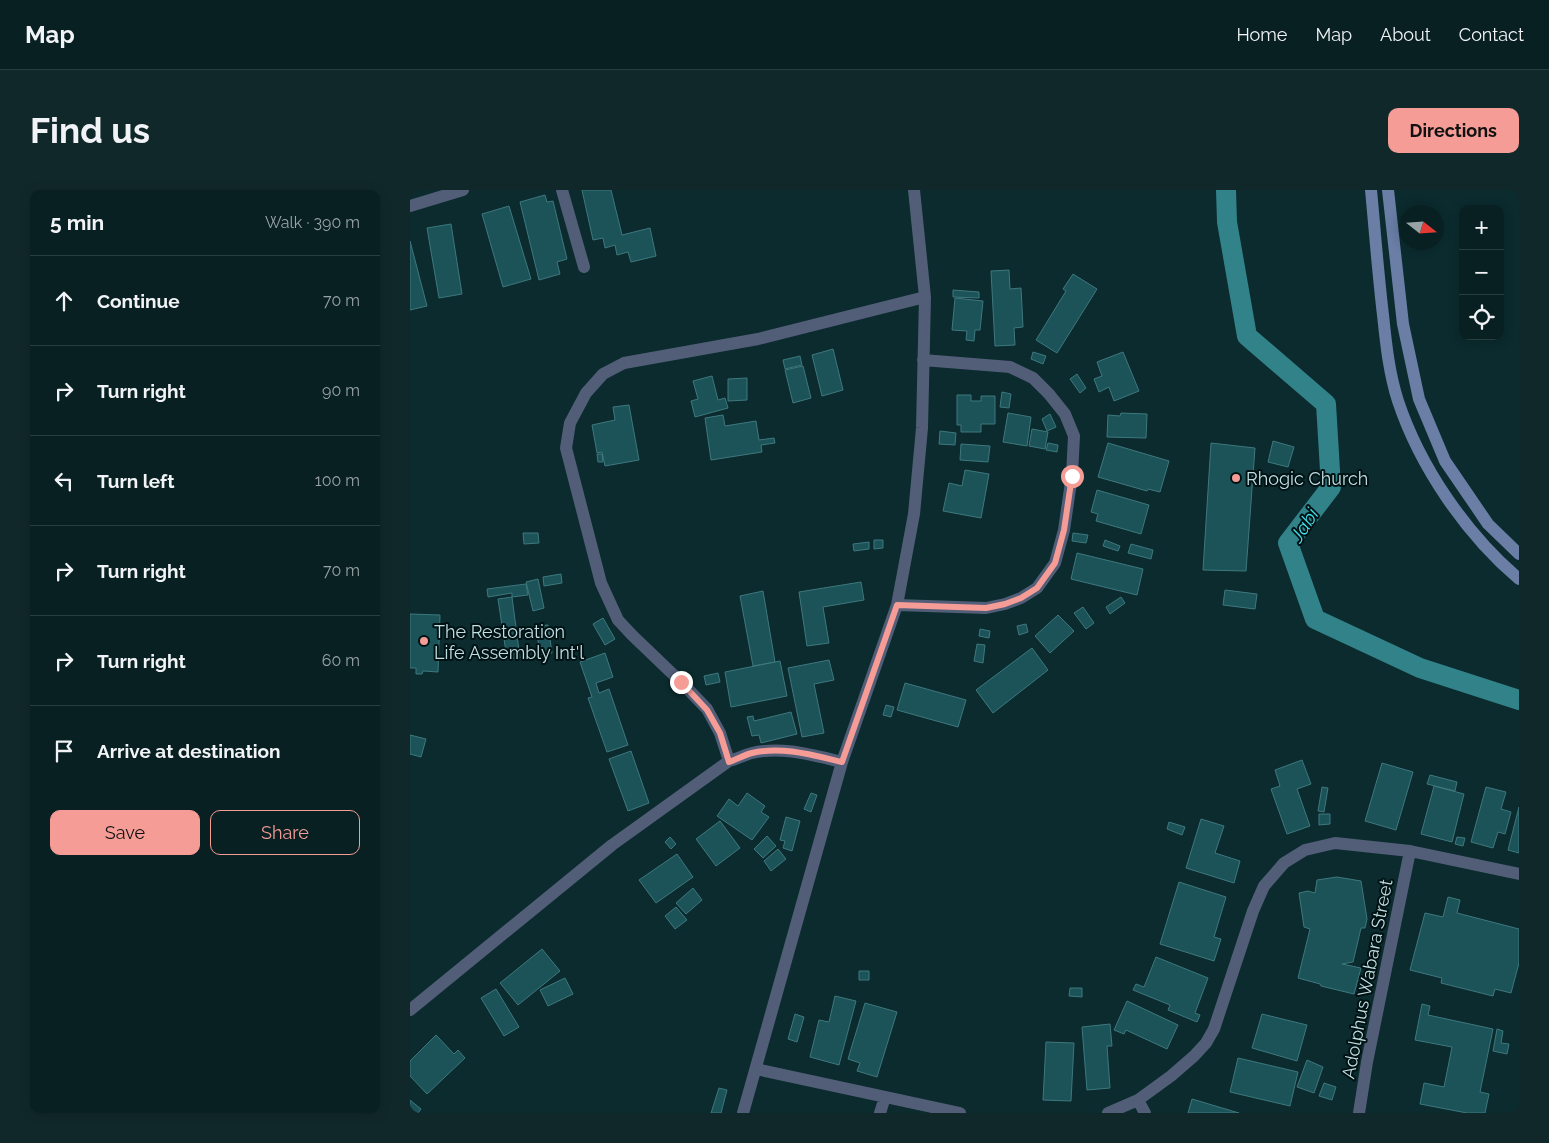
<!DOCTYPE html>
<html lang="en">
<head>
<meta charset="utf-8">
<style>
  :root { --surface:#082022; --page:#11282a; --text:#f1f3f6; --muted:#98a3a5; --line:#293e40; --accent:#f59c96 }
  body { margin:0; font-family:Raleway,sans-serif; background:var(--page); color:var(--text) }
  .controls { position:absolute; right:15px; top:15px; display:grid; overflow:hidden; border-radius:10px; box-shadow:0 2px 12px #0003 }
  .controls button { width:45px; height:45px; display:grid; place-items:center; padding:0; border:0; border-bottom:1px solid var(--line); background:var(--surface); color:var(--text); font:25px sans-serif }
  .compass { position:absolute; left:989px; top:15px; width:45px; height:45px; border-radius:50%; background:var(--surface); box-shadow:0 2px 12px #0003; rotate:107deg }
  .stop { position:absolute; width:15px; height:15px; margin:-11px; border:4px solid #f59c96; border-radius:50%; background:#fff }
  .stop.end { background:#f59c96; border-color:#fff; box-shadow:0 1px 5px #0008 }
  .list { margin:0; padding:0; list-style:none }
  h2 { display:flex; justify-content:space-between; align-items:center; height:65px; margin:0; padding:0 20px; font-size:21px }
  h2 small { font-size:16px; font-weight:400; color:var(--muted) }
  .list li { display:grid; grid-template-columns:32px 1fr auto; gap:15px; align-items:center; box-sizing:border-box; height:90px; padding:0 20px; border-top:1px solid var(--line) }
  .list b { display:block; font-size:19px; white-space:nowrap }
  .list em { font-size:16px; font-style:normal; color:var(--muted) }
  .actions { display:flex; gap:10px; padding:15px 20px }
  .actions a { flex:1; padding:11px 0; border:1px solid var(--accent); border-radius:10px; text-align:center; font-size:18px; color:var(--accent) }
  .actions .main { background:var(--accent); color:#111 }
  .icon { flex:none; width:28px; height:28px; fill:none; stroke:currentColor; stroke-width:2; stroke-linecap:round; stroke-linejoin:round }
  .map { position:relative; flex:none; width:1109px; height:923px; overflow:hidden; border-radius:10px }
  header { display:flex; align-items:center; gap:30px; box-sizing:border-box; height:70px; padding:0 25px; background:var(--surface); border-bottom:1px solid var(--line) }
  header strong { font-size:24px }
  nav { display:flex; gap:28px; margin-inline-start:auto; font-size:18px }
  .intro { display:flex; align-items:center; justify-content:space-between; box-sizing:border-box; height:120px; padding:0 30px }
  h1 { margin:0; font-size:35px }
  .button { padding:12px 22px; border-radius:10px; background:var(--accent); color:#111; font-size:18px; font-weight:700 }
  main { display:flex; gap:30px; padding:0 30px }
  aside { flex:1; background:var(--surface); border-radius:10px; box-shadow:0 2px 12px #0003 }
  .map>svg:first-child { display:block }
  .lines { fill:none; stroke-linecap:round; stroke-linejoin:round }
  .river { stroke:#328289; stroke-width:20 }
  .building { fill:#1b5358; stroke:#3e787e }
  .street { stroke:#525e78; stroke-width:12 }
  .secondary { stroke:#6a7ea6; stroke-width:12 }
  .route { stroke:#f59c96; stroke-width:6 }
  .poi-dot { fill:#f59c96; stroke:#001214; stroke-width:2 }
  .labels { text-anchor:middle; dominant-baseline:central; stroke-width:4; stroke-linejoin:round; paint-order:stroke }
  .poi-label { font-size:18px; fill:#c1dee1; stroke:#001214; text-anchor:start }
  .street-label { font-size:18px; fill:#c1dee1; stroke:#001214 }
  .water-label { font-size:19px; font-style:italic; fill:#43dfed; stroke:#001214 }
</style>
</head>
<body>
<header>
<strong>Map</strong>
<nav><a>Home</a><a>Map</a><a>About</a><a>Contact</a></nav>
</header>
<div class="intro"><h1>Find us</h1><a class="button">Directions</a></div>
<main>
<aside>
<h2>5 min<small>Walk · 390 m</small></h2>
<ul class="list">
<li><svg class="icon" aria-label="ahead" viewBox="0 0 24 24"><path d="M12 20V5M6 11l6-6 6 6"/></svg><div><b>Continue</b></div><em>70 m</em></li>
<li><svg class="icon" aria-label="right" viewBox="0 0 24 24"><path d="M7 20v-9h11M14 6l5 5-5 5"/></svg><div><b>Turn right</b></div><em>90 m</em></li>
<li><svg class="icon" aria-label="left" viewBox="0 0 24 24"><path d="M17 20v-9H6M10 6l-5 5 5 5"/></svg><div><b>Turn left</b></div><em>100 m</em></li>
<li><svg class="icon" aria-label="right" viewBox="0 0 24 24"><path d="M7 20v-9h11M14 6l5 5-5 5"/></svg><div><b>Turn right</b></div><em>70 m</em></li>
<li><svg class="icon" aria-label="right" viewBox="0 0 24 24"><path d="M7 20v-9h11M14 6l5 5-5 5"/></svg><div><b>Turn right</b></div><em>60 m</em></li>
<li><svg class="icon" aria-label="arrive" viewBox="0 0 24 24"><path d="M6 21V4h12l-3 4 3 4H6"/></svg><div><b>Arrive at destination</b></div></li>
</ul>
<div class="actions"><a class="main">Save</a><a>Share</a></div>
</aside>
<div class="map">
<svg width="1109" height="923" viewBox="0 0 1109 923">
  <rect width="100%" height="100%" fill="#0b2b2e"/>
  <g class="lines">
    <path class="river" d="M816,0L817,32L837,146L916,214L921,297L878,353L905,429L1010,478L1109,510"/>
  </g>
  <path class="building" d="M172,0H201L212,45L240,38L246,66L221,72L218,62L207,65L205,55L195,58L193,48L183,50Z
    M135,5L137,12L143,11L157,69L147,72L150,84L129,90L110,12Z
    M99,16L121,89L93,97L72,24Z
    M41,34L52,104L29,108L17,38Z
    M0,51L17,116L0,120Z
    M599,80L600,99L611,98L613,137L604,138L605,155L585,156L581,81Z
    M663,84L687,99L647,163L626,150L656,101L653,99Z
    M543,100L569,102V108L543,107Z
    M545,108L573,111L570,140H565L564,151L556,150L557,141L542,140Z
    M423,159L433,200L412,206L402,165Z
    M623,162L636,166L633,174L621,169Z
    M713,162L729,201L704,211L699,197L689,202L684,189L692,186L687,172Z
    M390,166L392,175L375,179L373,170Z
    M393,176L401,208L383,213L375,180Z
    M667,184L676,198L670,203L660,189Z
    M302,186L308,210L315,208L318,218L285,227L281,211L288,209L283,191Z
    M337,188V210L318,211V189Z
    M592,202L601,204L599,218L590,217Z
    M547,205H561V211H571V206H585V234H571V242H551V235H547Z
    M219,215L229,270L195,276L192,262L187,263L182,235L205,230L203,217Z
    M598,223L621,227L617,256L593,252Z
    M711,223L737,224L736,248L697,247L698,225L710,226Z
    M640,224L646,237L637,241L632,229Z
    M313,225L315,236L346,231L349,250L364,248L365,253L351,255L352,262L301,270L295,228Z
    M622,239L638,242L635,259L619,256Z
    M530,241L546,243L545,255L529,254Z
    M863,251L884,257L878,277L858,272Z
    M638,253L648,255L647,262L636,260Z
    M698,253L759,271L750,302L738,299L737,301L688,287Z
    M801,253L845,258L836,381L793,380Z
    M551,254L580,256L578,272L550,270Z
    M187,264H192L193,272H188Z
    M555,280L579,284L571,328L533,321L539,293L552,296Z
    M687,300L739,315L731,344L686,331L688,324L681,322Z
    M113,343H128L129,353L114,354Z
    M663,343L678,345L676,353L662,351Z
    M464,350H473V358L464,359Z
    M695,350L710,356L708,361L693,356Z
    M459,352V359L444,361L443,354Z
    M721,354L743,360L741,369L718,363Z
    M667,363L733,379L727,405L661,389Z
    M151,384L152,393L134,396L133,387Z
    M128,389L134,418L123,421L116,392Z
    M451,392L454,410L413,417L419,453L397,456L389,402Z
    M116,394L118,405L102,407V403L78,407L77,399Z
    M815,400L847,404L845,419L813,415Z
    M353,401L365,472L343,476L330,406Z
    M102,407L110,468L97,469L88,409Z
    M711,407L715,413L700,424L696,417Z
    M673,417L684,433L676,439L664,423Z
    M0,424L30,425L28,482L13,481L12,484H6V478H0Z
    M648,425L664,441L640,463L625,446Z
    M193,428L205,449L195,455L183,434Z
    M616,434L618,442L609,445L607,436Z
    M138,435L142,463L130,465L126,436Z
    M570,439L580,441L579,448L569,446Z
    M567,454L575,455L573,473L564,471Z
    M622,458L638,480L583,523L566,500Z
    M195,463L203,487L186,493L189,503L199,499L218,555L197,562L178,508L182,507L170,472Z
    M419,470L424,490L404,494L414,543L392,547L378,478Z
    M370,471L377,506L321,517L315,482Z
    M308,483L310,492L296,495L294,486Z
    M495,493L556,510L548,537L487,520Z
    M476,515L484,517L481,527L473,525Z
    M381,522L387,544L351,553L349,545L342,546L337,527L343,526L344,531Z
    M0,545L16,549L11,567L0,564Z
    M221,561L239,613L218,621L199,569Z
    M892,570L901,594L887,599L900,636L877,644L861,599L870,596L865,580Z
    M972,573L1003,582L986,640L955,631Z
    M1020,585L1047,592L1045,601L1017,594Z
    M1024,596L1054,604L1042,652L1011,644Z
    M912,597L918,598L914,622L908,621Z
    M1076,597L1096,602L1091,619L1101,622L1095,644L1088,642L1083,658L1061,652Z
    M337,603L355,616L351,622L359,627L342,650L307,626L319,609L328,616Z
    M401,603L407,605L401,622L394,619Z
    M1109,617V663L1098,660Z
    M909,624H920V634L909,635Z
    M376,627L390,631L382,661L373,658L375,651L370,650Z
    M791,629L814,636L805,663L830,671L824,693L776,678Z
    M310,631L330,658L306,676L286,649Z
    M759,632L775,637L772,645L757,639Z
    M357,646L366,656L353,668L344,659Z
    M260,647L266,654L261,659L255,652Z
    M1047,647L1055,648L1053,656L1045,654Z
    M368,659L376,669L361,681L354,671Z
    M267,664L283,687L246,713L229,690Z
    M927,687L951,691L957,729L955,738H951L943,772L932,774L951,778L944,804L911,796L910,794L888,788L900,739L894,737L889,703L898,701L905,703L907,690Z
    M769,692L816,707L804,747L811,749L804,771L750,754Z
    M283,698L292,710L276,724L266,713Z
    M1038,707L1050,710L1047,723L1109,739V773L1101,803L1085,799L1083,806L1031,793L1032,788L1000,780L1015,723L1033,727Z
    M266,717L277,730L265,739L255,726Z
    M132,759L150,781L108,815L90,793Z
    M746,767L798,788L785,823L790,825L787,832L758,820L760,815L723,800L726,794L734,797Z
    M449,781H459V790H449Z
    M155,788L163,804L138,816L130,800Z
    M660,798H672V807L659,806Z
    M86,799L109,837L94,846L71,808Z
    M425,806L446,811L429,875L400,867L409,830L419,832Z
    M717,811L768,835L757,859L716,840L714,844L704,840Z
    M455,813L487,822L467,887L447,881L450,873L438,869Z
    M1012,814L1020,816L1018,825L1083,839L1070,902L1079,904L1075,923H1057L1010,914L1014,893L1034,897L1042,857L1005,850Z
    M385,824L394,827L387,852L378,849Z
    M852,824L897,835L887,871L842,858Z
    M700,834L702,856H697L700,898L677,900L672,837Z
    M1087,839L1093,841L1091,853L1099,854L1097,864L1083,861Z
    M26,845L44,864L48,860L55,868L17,904L0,886V871Z
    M636,852L664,853L661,911L633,910Z
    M828,868L888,882L880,916L820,902Z
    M897,870L913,877L904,903L887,897Z
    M914,893L926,897L922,910L909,906Z
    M309,898L317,900L311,923H301Z
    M782,909L829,923H778Z
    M0,910L11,919L8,923H0Z"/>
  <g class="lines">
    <path class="street" d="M152,0L174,77
      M0,16L53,0
      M487,415L576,418L595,414L611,408L627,398L645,373L654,340L662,285L664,246L655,224L639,204L623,188L600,177L513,170
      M319,571L310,543L297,519L271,492L222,445L208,430L191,393L156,258L160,233L176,203L193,184L214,173L348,149L515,107
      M0,820L202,655L319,571C327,569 334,565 342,563C372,556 402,565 432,572
      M346,879L550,923
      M728,910L735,923
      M333,923L432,572L487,415L504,324L512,238L515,107L504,0
      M470,923L475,907
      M698,923L728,910L761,886L784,866L796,853L804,839L843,721L854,696L874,673L895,660L925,653L1000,661L1109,684
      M949,923L957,872L1000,661"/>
    <path class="secondary" d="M961,0C965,42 968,83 973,125C976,154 979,183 988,211C1010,277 1056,344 1109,389
      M978,0L993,134L1009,209L1035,271L1078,334L1109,364"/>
  </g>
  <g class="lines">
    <path class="route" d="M271,492L297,520L310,543L319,572C327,569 334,565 342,563C372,556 402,565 432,572L487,415L576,418L595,414L611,408L627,398L645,373L654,340L662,286"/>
  </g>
  <g class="poi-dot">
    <circle cx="826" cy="288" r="5"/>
    <circle cx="14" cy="451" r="5"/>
  </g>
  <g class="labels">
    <g class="poi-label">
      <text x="836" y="288">Rhogic Church</text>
      <text x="24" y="441">The Restoration<tspan x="24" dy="21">Life Assembly Int'l</tspan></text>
    </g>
    <g class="street-label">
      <text transform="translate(957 789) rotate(-79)">Adolphus Wabara Street</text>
    </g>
    <g class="water-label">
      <text transform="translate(894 335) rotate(-57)">Jabi</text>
    </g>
  </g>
</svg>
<div class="controls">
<button>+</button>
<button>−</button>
<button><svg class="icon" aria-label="locate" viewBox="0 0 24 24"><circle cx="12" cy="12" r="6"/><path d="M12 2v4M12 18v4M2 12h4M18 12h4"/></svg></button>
</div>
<svg class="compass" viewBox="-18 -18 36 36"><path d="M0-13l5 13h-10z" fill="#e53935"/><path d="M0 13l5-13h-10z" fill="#98a3a5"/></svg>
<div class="stop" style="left:662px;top:286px"></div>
<div class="stop end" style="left:271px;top:492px"></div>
</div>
</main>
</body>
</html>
